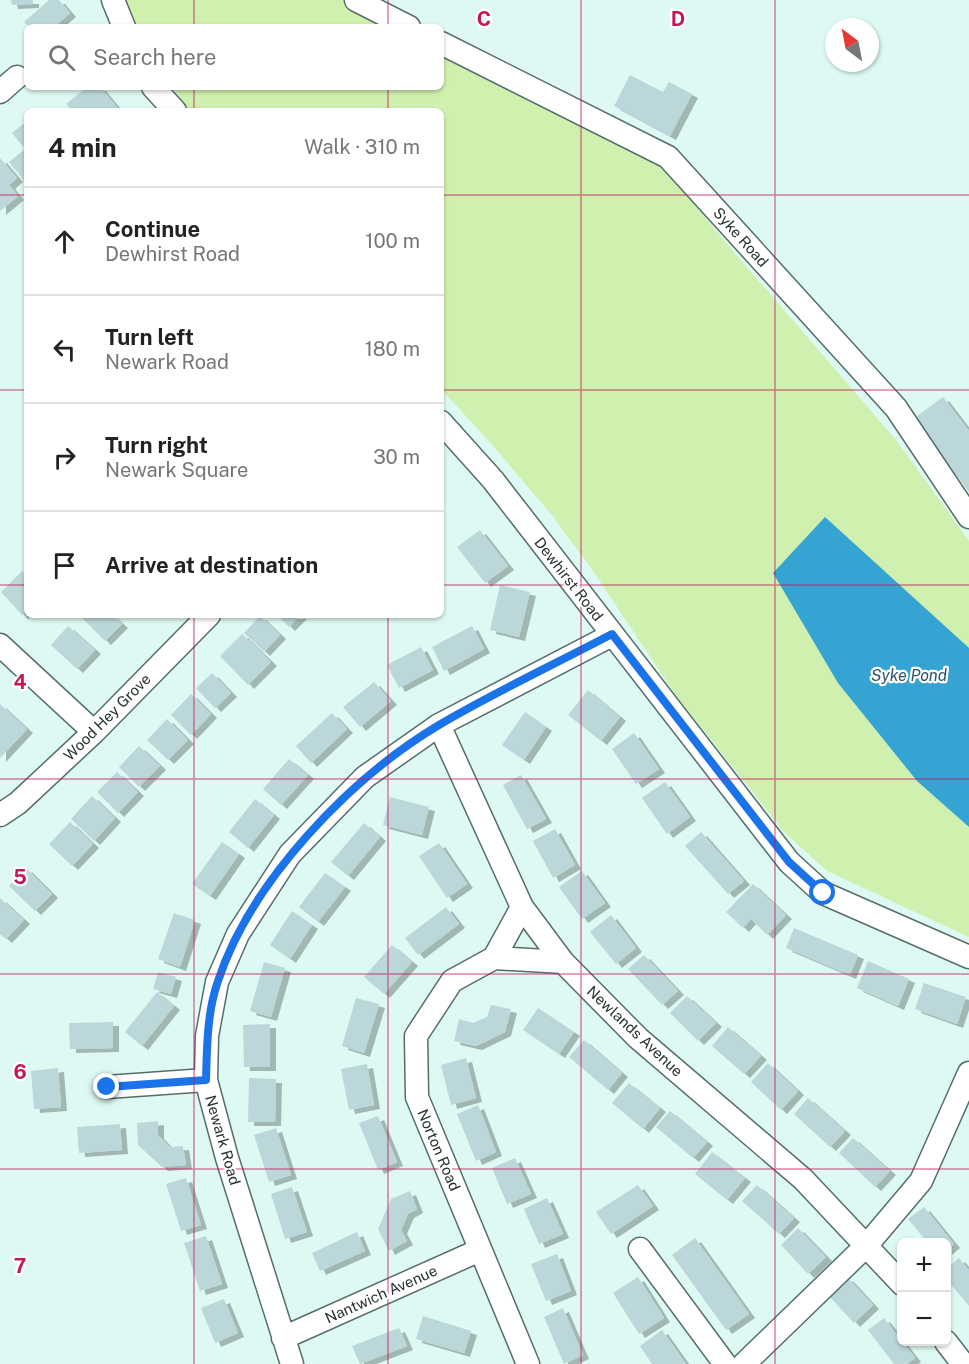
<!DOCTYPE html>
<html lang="en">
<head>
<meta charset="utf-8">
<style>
  :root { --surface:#fff; --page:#f6f6f6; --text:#222; --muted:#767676; --line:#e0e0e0 }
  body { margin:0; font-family:"Public Sans",sans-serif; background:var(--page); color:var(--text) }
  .controls { position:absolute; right:18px; bottom:18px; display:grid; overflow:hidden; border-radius:9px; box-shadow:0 2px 4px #0004 }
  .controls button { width:54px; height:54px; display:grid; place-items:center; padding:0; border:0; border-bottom:2px solid var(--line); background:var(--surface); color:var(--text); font:30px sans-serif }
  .compass { position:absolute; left:825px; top:18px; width:54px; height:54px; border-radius:50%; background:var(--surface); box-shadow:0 2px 4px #0004; rotate:328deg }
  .stop { position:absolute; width:18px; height:18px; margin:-14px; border:4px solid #1a73e8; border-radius:50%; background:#fff }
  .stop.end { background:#1a73e8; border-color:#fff; box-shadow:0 2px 6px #0008 }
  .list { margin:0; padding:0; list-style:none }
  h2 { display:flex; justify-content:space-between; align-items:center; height:78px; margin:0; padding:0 24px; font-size:26px }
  h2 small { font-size:20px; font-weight:400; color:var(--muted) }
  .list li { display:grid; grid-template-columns:39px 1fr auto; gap:18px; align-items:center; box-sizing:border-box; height:108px; padding:0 24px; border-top:2px solid var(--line) }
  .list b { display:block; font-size:22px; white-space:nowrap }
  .list p { margin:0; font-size:20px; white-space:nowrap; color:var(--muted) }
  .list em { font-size:20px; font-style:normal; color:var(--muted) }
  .icon { flex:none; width:33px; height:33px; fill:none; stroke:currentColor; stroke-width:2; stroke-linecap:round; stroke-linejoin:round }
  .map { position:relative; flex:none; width:969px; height:1364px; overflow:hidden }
  .search { position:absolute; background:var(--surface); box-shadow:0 2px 4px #0004; left:24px; top:24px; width:420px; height:66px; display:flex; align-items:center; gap:15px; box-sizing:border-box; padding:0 21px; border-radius:9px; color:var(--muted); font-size:22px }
  .panel { position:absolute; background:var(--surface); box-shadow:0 2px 4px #0004; left:24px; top:108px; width:420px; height:510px; border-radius:9px }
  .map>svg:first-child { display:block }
  .green { fill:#d0f0b0 }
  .water { fill:#35a4d3 }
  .building { fill:#bbd7da; filter:url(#shadow) }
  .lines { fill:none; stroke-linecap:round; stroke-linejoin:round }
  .street-casing { stroke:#566e69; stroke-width:25 }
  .street { stroke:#fff; stroke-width:22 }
  .route { stroke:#1a73e8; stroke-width:8 }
  .grid { fill:none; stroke:#c2185b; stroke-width:1.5; stroke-opacity:0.55 }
  .labels { text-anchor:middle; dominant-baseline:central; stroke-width:4.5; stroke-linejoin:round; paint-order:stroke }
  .street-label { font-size:15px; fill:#27312f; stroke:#fff }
  .water-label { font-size:16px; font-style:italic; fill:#29556a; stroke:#fff }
  .grid-label { font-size:20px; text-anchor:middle; font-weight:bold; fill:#c2185b; stroke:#fff; stroke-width:4.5; stroke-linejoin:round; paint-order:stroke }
</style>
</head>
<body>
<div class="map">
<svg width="969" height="1364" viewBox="0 0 969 1364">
  <defs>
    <filter id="shadow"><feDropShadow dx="6" dy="4" stdDeviation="0" flood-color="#0004"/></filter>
  </defs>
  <rect width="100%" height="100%" fill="#def9f3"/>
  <path class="green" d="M123,0H351L395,27H134Z
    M441,53L664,168L727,244L897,441L969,541V937L827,871L785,833L675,694L591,568L551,514L488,440L441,389V111H190L172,87H441Z"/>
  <path class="water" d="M825,517L969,648V827L917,781L838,683L773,573Z"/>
  <path class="building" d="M11,0H33V4L12,5Z
    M49,0H59L70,13L54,27H29L24,22Z
    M630,75L663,92L669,82L692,94L670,136L614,106Z
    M87,87H100L120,111H72L66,104Z
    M27,121V184L9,162L25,149L12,133Z
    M0,158L17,178L9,185L18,196L0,211Z
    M943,397L969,431V492L913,419Z
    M480,530L508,566L485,583L457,547Z
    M22,571L27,576V611L22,615L1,592Z
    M500,585L530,592L519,637L490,630Z
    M79,615H112L122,624L105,641Z
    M277,615H301L289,627Z
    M260,616L280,635L264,652L244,633Z
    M68,626L95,650L77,669L51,645Z
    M472,626L484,649L444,671L432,647Z
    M242,634L271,662L248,685L220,656Z
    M421,647L433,670L399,688L387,665Z
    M212,673L231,693L215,708L196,688Z
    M374,682L391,701L360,727L343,707Z
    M588,690L620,717L601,741L568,715Z
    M191,694L211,714L191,735L171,715Z
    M0,704L27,729L0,758Z
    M525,712L546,727L524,760L502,745Z
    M332,713L347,729L311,763L296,746Z
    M167,719L188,740L168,760L147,740Z
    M634,733L659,769L636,784L612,749Z
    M139,746L160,766L139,787L119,767Z
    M289,759L308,775L281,805L263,789Z
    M117,772L138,792L118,813L97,792Z
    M521,775L546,819L527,829L503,785Z
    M665,782L690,817L667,834L642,798Z
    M92,796L115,818L94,841L71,819Z
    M390,797L429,807L422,835L383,825Z
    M255,799L274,815L248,848L229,832Z
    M70,822L93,844L72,866L49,844Z
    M364,823L380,837L348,876L331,862Z
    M555,829L575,865L553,878L533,841Z
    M701,832L744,881L728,894L685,846Z
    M222,842L239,854L210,896L192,884Z
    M439,843L467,884L447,898L419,856Z
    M26,868L52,894L35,911L9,886Z
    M582,871L605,903L582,919L559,887Z
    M325,873L345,887L318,922L299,907Z
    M753,884L786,915L767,935L751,919L743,928L726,912Z
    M0,898L24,920L6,939L0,934Z
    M446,907L459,924L418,955L405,938Z
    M292,911L312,925L290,959L270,945Z
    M174,913L195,920L180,967L158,959Z
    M611,915L636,948L616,964L590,932Z
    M794,928L858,955L850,975L786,948Z
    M392,945L412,962L384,994L364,977Z
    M644,955L678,991L662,1005L628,969Z
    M868,961L909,979L898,1006L857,988Z
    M264,962L285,968L271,1017L250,1011Z
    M158,972L176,977L171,994L153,989Z
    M924,983L966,997L957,1024L915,1009Z
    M157,992L174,1006L142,1046L125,1032Z
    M687,996L716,1023L698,1041L670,1013Z
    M356,998L379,1004L364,1053L342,1046Z
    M491,1005L511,1009L505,1032L476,1046L454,1041L459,1019L473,1023L487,1017Z
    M538,1008L574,1032L559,1054L523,1030Z
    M113,1022V1048L70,1049L69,1023Z
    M270,1024V1067H244L243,1025Z
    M728,1027L761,1056L744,1074L712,1046Z
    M584,1040L622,1073L608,1090L569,1057Z
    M466,1058L476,1098L451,1105L441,1065Z
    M768,1063L798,1091L781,1110L751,1082Z
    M367,1064L374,1105L349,1110L341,1069Z
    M58,1068L61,1107L34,1109L31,1071Z
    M249,1078L276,1079L275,1122H248Z
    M629,1083L660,1108L643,1129L612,1103Z
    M808,1098L845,1131L830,1147L794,1114Z
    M478,1105L496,1152L476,1161L457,1114Z
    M670,1111L707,1142L693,1158L656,1127Z
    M378,1116L397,1162L378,1170L359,1123Z
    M158,1121V1135L170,1147L183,1146L186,1165L162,1167L138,1145L137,1123Z
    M120,1124L122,1150L79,1153L77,1127Z
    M276,1128L291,1175L269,1182L254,1135Z
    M853,1138L890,1171L875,1187L839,1153Z
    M712,1152L745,1178L727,1200L695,1174Z
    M515,1158L531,1194L507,1204L492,1168Z
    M186,1178L201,1225L181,1231L166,1184Z
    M638,1185L653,1206L611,1234L596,1212Z
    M757,1185L794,1218L779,1234L742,1201Z
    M292,1187L307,1232L285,1239L271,1194Z
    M410,1191L417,1209L408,1214L401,1230L407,1241L389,1251L378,1229L391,1199Z
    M547,1198L563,1234L539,1244L524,1209Z
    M924,1207L954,1244L946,1251V1242H927L908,1219Z
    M798,1228L826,1257L808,1274L781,1245Z
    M357,1232L365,1251L320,1271L312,1253Z
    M206,1236L222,1284L200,1291L184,1243Z
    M695,1238L749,1314L726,1330L672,1255Z
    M557,1254L571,1291L546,1301L531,1264Z
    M959,1258L969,1270V1306L946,1279V1269Z
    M638,1277L664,1318L639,1334L613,1293Z
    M847,1277L873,1305L854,1323L828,1295Z
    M224,1299L238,1333L215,1343L201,1308Z
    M563,1308L583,1355L564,1364L544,1317Z
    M423,1316L471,1331L464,1353L416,1339Z
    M884,1318L915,1358L907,1364H894L868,1330Z
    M399,1328L407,1346L360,1364L352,1346Z
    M662,1330L686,1364H652L640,1346Z"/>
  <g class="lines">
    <defs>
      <path id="street" d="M113,0L124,27
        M356,0L409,27
        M441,43L668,157L896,408L969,517
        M153,87L175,111
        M0,92L17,77
        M441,422L493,480L789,862L823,893L969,957
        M0,645L94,732
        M439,725L522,907L563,962L638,1038L803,1179L902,1284
        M0,815L18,803L94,732L209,615
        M494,958L452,981L416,1036L417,1097L528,1364
        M494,958L563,962
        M494,958L522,907
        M107,1087L206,1080
        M640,1249L725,1364
        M283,1338L480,1250
        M946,1342L963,1364
        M292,1364L227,1158L206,1080L207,1036L217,982L238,934L290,854L365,777L439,725L612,635
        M744,1364L867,1245L921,1181L969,1073"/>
    </defs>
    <use href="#street" class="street-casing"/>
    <use href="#street" class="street"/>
  </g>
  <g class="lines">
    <path class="route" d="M107,1087L206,1080C207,1047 207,1012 218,981C251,881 350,778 439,725C495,692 555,664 612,634L789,862L823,893"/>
  </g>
  <path class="grid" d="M194,0V27M388,0V27M581,0V1364M775,0V1364M194,87V111M388,87V111M0,195H27M441,195H969M0,390H27M441,390H969M0,585H27M441,585H969M194,615V1364M388,615V1364M0,779H969M0,974H969M0,1169H969"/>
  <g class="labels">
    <g class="street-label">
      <text transform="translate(741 237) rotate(48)">Syke Road</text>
      <text transform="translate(569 579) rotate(52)">Dewhirst Road</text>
      <text transform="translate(107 717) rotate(-45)">Wood Hey Grove</text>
      <text transform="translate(635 1031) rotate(43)">Newlands Avenue</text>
      <text transform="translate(223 1140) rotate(74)">Newark Road</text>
      <text transform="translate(439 1150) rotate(67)">Norton Road</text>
      <text transform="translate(381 1294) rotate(-24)">Nantwich Avenue</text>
    </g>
    <g class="water-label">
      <text x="909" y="675">Syke Pond</text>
    </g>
  </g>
  <g class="grid-label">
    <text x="484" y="26">C</text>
    <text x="678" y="26">D</text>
    <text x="20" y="689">4</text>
    <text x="20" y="884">5</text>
    <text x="20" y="1079">6</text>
    <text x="20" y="1273">7</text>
  </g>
</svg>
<div class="controls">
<button>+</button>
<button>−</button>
</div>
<svg class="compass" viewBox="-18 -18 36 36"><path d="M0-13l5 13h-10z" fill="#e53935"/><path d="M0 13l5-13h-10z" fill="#767676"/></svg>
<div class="stop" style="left:823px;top:893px"></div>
<div class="stop end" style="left:107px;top:1087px"></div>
<div class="search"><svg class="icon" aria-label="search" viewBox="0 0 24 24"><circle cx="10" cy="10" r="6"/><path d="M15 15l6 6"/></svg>Search here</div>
<section class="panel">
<h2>4 min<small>Walk · 310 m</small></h2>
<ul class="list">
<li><svg class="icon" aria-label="ahead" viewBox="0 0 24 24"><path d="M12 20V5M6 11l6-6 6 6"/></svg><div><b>Continue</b><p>Dewhirst Road</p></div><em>100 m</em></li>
<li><svg class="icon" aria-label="left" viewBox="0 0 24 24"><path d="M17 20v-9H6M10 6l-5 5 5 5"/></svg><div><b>Turn left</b><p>Newark Road</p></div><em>180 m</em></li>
<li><svg class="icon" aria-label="right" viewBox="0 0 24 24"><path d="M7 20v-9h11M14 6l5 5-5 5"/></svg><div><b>Turn right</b><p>Newark Square</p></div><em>30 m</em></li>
<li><svg class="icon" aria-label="arrive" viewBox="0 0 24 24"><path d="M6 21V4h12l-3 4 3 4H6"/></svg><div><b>Arrive at destination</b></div></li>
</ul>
</section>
</div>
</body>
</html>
